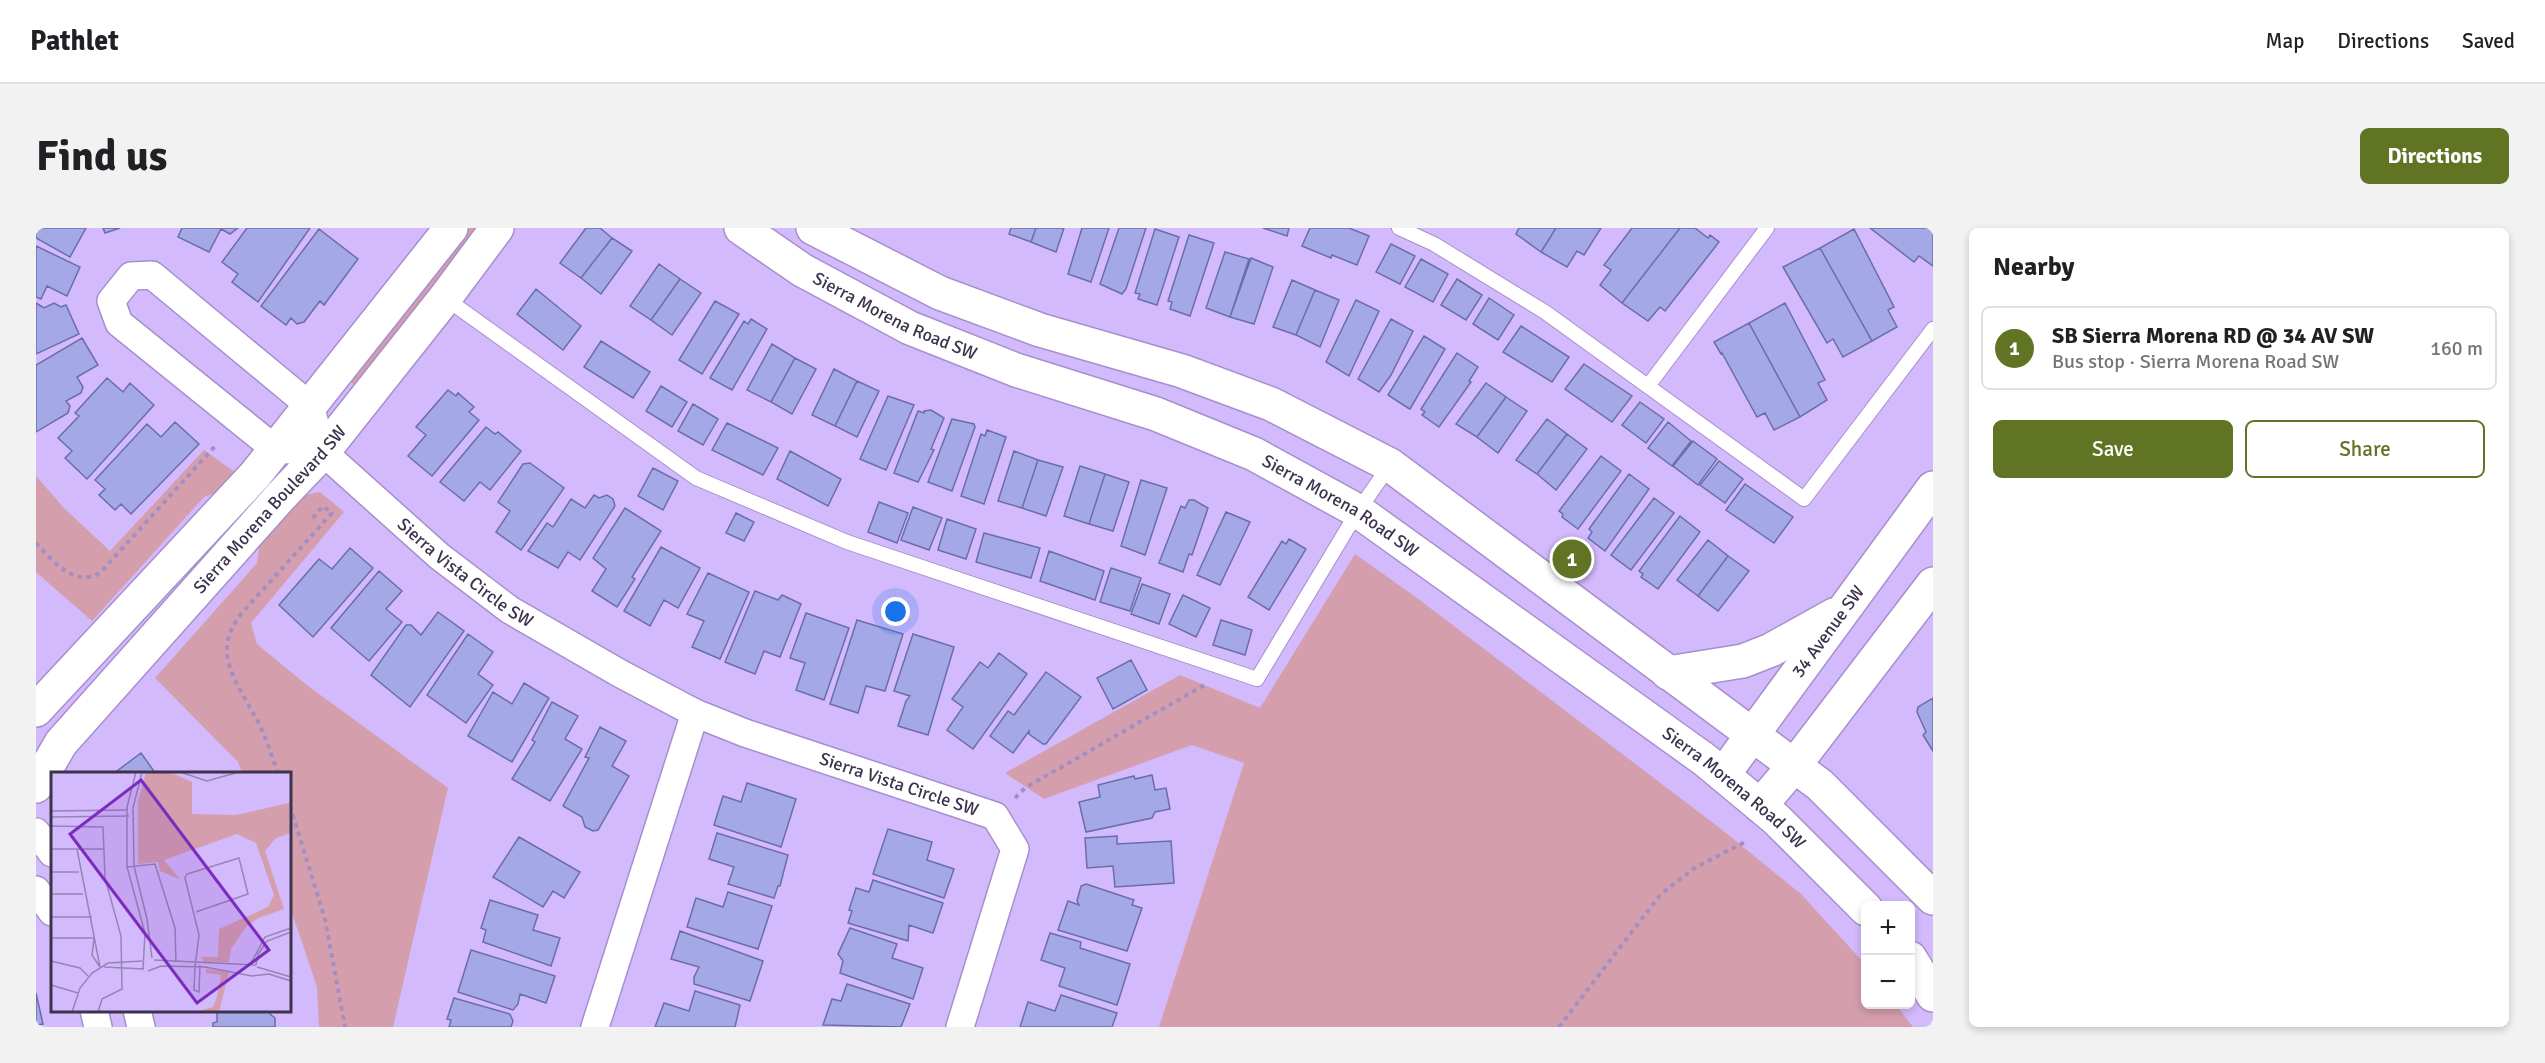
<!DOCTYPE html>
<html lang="en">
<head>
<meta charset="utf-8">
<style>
  :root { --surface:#fff; --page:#f2f2f2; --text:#202124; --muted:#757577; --line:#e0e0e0; --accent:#617423 }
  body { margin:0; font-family:Signika,sans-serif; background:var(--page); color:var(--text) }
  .controls { position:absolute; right:18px; bottom:18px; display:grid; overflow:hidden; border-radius:9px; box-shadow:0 3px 9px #0003 }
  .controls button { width:54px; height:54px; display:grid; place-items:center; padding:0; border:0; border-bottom:2px solid var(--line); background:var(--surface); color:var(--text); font:30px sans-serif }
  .you { position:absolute; left:860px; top:384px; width:21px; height:21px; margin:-15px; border:4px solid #fff; border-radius:50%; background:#1a73e8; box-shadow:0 0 0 9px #1a73e833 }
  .badge { display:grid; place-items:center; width:39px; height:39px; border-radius:50%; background:var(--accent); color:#fff; font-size:20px; font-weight:700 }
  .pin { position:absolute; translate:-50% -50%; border:3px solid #fff; box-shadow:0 2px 6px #0006 }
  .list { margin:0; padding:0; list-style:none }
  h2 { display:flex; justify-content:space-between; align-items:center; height:78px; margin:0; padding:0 24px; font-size:26px }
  h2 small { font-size:20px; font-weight:400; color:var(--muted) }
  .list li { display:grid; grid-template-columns:39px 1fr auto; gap:18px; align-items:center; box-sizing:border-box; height:84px; margin:0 12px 12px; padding:0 12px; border:2px solid var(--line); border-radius:9px }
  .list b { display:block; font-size:22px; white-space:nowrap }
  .list p { margin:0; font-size:20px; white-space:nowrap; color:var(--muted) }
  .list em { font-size:20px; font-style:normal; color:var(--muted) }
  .actions { display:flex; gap:12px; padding:18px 24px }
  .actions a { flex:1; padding:14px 0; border:2px solid var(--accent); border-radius:9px; text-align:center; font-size:21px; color:var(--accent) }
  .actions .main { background:var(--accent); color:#fff }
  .map { position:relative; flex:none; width:1897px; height:799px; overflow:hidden; border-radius:9px }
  header { display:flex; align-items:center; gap:36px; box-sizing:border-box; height:84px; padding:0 30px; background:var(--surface); border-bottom:2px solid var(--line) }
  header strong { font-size:28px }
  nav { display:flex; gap:33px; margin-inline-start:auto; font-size:21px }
  .intro { display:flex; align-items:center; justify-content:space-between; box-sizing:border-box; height:144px; padding:0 36px }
  h1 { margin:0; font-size:42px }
  .button { padding:15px 27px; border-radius:9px; background:var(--accent); color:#fff; font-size:21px; font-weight:700 }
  main { display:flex; gap:36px; padding:0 36px }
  aside { flex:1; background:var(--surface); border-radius:9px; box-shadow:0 3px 9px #0003 }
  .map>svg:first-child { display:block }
  .green { fill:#d59ead }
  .building { fill:#a5a8e6; stroke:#6b6daa; stroke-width:1.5 }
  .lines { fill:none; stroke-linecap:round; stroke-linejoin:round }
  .lane-casing { stroke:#a78fcd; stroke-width:16 }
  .street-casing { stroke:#a78fcd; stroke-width:30 }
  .secondary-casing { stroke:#a78fcd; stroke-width:36 }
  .path { stroke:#a38ec4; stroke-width:4; stroke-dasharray:4.5 4.5; stroke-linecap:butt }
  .lane { stroke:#fff; stroke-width:14 }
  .street { stroke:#fff; stroke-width:27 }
  .secondary { stroke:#fff; stroke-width:33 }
  .labels { text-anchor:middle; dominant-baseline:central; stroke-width:4.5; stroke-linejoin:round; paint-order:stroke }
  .street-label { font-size:18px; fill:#3d334d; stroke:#ede3fe }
  .inset-road { fill:none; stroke:#9784b6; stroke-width:1.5 }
  .view { fill:#7b2cbf; fill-opacity:0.15; stroke:#7b2cbf; stroke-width:3 }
  .inset-edge { fill:none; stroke:#3d334d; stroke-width:3 }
</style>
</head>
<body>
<header>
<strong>Pathlet</strong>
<nav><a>Map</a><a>Directions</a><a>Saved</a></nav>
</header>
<div class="intro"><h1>Find us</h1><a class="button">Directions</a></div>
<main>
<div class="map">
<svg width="1897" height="799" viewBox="0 0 1897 799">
  <rect width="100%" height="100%" fill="#d3bafc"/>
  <path class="green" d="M431,0H449L319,158L314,153Z
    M168,222L200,245L183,264L168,269L56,393L0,344V248L28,280L74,323Z
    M284,264L308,284L215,395L221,416L272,458L412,560L357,799H283L281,759L254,679V546L206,545L202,534L119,450L221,335L224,314L264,268Z
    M1319,326L1381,370L1685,601L1765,666L1829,736L1830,776L1860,777L1877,799H1123L1208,535L1156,517L1008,571L969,545L1144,447L1224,480Z"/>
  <path class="building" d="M0,0H50L34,29L0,10Z
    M67,0H84L69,5Z
    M146,0H202L194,6L185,1L173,24L142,9Z
    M211,0H274L222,74L196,54L202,46L186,34Z
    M550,0H564L576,10L545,50L524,35Z
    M975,0H1000L995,14L973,6Z
    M1000,0H1028L1020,24L995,14Z
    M1046,0H1073L1055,54L1032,46Z
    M1083,0H1110L1090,61L1086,66L1064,56Z
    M1227,0H1253L1251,8Z
    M1274,0H1313L1333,8L1321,37L1296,27L1295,30L1266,18Z
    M1483,0H1520L1505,24L1480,6Z
    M1520,0H1565L1548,27L1541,23L1531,39L1505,24Z
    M1596,0H1644L1586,75L1564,57L1575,42L1568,37Z
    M1644,0H1659L1672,10L1674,7L1683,14L1629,83L1624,79L1612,93L1586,75Z
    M1834,0H1897V38L1883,28L1878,34Z
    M283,1L322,31L288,77L284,73L268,94L261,96L255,90L250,97L225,78Z
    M1119,1L1143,9L1121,77L1102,71L1104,66L1099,65Z
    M1818,1L1858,79L1852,82L1861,99L1836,113L1784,20Z
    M1153,7L1178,15L1154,88L1134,81L1136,74L1132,73Z
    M576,10L596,23L565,66L545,50Z
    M1355,16L1379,28L1364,56L1340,44Z
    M0,18L44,39L31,68L11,58L5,71L0,69Z
    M1784,20L1836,113L1807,129L1797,111L1791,115L1747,39Z
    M1189,24L1213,31L1194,89L1170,80Z
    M1215,30L1237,39L1218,96L1194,89Z
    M1385,31L1412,46L1397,74L1369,59Z
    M623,36L644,51L615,92L594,78Z
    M644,51L665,65L636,107L615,92Z
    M1421,51L1446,67L1430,92L1405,77Z
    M1256,52L1279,62L1260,107L1237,99Z
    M500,61L545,98L527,122L481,86Z
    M1279,62L1303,72L1284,119L1260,107Z
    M1453,70L1478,87L1462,112L1437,96Z
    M1320,72L1343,83L1313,148L1290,134Z
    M679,73L703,86L666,146L643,132Z
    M0,75L8,80L18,75L25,79L30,77L43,106L0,126Z
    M1749,75L1789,152L1782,155L1791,172L1764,189L1713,95Z
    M715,91L731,101L696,162L674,150L708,93L712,96Z
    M1355,91L1377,103L1355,147L1343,164L1322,151Z
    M1713,95L1764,189L1738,202L1729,185L1721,189L1686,125L1685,126L1678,114Z
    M1485,98L1533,129L1516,154L1467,124Z
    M1388,108L1409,121L1374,181L1372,180L1352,167Z
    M46,110L62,137L41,149L47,159L45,165L30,173L34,178L32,185L0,204V137Z
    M565,113L614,144L597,170L548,139Z
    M736,116L759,130L735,174L711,162Z
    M1421,125L1442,139L1433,153L1435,154L1403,199L1386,187L1389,184L1385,181Z
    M759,130L780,141L756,186L735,174Z
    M1548,136L1596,168L1576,194L1529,161Z
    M798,141L821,153L799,198L776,187Z
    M71,150L87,164L94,155L118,177L51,251L29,230L36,223L22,210L43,188L39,185Z
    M821,153L843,163L821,209L799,198Z
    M1450,155L1470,169L1441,209L1420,196Z
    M625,158L651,174L636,199L610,183Z
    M412,162L420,168L422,165L438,179L433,184L443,192L396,248L372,228L390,207L380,199Z
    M852,168L878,177L850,242L824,231Z
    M1470,169L1491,183L1462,225L1441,209Z
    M1604,174L1628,191L1610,215L1586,197Z
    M657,176L682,191L667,217L642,203Z
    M895,182L908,190L895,221L898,222L882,254L858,245L882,183L888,185V183Z
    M916,191L938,196L939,199L916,263L892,254Z
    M1511,191L1531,206L1501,246L1480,232Z
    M139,194L163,216L95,286L85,276L79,282L63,267L69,261L59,252L111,196L125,209Z
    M1632,194L1655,213L1636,238L1612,220Z
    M691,195L742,220L727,247L676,222Z
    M450,199L459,206L462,204L485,223L454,262L444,254L428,273L404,254Z
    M951,202L970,209L948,276L925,268L945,206L949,208Z
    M1531,206L1551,221L1520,262L1501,246Z
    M1657,213L1681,231L1662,257L1637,238Z
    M754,223L805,251L792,278L741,251Z
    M978,223L1002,232L986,280L962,273Z
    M1565,228L1585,243L1542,301L1526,289L1527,286L1523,283Z
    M1002,232L1027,239L1010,288L986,280Z
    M1683,233L1707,251L1689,275L1664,257Z
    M494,235L528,260L485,322L460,304L474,283L462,274L487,236Z
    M1044,238L1069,246L1053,296L1028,288Z
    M617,240L642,253L627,282L602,268Z
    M1069,246L1093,254L1077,303L1053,296Z
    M1593,246L1613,261L1569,323L1552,310L1556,304L1553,301Z
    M1105,252L1131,260L1109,327L1085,318Z
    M1709,256L1757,289L1738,315L1690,282Z
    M558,267L563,270L571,267L577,271L579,278L544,332L532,324L522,340L492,323L511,295L517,299L535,271L549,280Z
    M1618,270L1638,285L1595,342L1575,327Z
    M1153,272H1158L1172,280L1156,327L1153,326L1147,344L1123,335L1145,278L1149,280Z
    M843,274L872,285L861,315L832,304Z
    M877,279L906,290L893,322L865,312Z
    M589,280L625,303L596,349L599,351L581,379L556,363L570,341L557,330Z
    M1190,284L1214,294L1184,357L1161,347Z
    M700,285L718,294L708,313L690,305Z
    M1644,288L1664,304L1622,361L1605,349L1607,346L1603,343Z
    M911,291L940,301L930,331L902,322Z
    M948,305L1004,320L995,350L940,334Z
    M1253,311L1270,321L1233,382L1212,369L1246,313L1250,316Z
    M1672,312L1692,328L1662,368L1641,352Z
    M625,319L664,340L642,380L628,372L614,398L588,383Z
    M314,320L337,340L277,409L243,377L283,331L296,341Z
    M1013,323L1068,343L1059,372L1004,353Z
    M1692,328L1713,343L1682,383L1662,368Z
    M1075,340L1105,350L1094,383L1064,374Z
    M343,343L366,363L350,381L366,394L333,433L295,400Z
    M672,345L713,364L684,431L656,419L668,393L651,386Z
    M1106,356L1134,366L1123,396L1095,386Z
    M719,363L742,372L746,367L765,376L744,429L728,423L719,446L689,434Z
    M1147,367L1174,380L1160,409L1133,396Z
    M402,384L428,403L374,479L335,447L370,397H375L385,407Z
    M770,385L813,400L788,472L760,462L769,435L754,430Z
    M821,392L867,406L849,463L830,458L822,485L794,476Z
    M1185,392L1216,402L1209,427L1177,417Z
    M432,406L457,424L442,446L457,457L430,495L391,467Z
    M877,406L918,419L892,507L862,498L870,473L874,468L858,463Z
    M963,425L991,446L937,521L911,502L927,479L916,471L944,434L952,440Z
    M1095,432L1111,462L1077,481L1061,450Z
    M1010,444L1045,469L1010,516H1007L993,506V503L977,525L954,508L972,483L978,487Z
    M488,455L513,470L476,534L432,508L457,464L476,476Z
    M1897,470V523L1887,507L1890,504L1881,484L1882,479Z
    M516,474L542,488L529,511L546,521L514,573L476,551L499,514L496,512Z
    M564,499L590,513L576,538L593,548L562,602L557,603L549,599L546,589L527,578L553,530L549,529Z
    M105,525L120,546H77Z
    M1116,547L1119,562L1130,560L1134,581L1119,584L1116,590L1050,604L1043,574L1064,569L1062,557L1098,548L1099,551Z
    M711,555L760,571L745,619L678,597L687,568L705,574Z
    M852,601L896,614L891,632L918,641L908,670L837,646Z
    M681,605L752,627L744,658H742L738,670L692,656L698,639L673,631Z
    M1081,608V616L1135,613L1138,655L1079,659L1077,638L1051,640L1049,610Z
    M483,609L544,644L528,670L517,663L507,679L457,649Z
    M837,652L907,675L897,705L873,697L872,713L812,695L816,683L813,682L820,660L833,664Z
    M1050,656L1098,672L1096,677L1106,680L1091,723L1022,702L1032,673L1043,677L1041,673L1045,658Z
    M692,664L736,678L722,721L651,699L660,670L687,679Z
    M454,672L502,687L497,702L524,710L515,738L447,714L450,702L445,700Z
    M814,700L861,716L856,730L887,740L877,771L804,745L807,733L802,726Z
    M644,703L727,733L714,773L658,756V749L663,739L635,731Z
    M1014,705L1045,714L1044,720L1094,736L1081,777L1023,758L1029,740L1005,732Z
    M435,722L519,748L510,775L484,766L482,776L477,782L422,764Z
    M811,756L874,776L865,799L787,797L796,771L805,773Z
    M659,763L704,777L699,799H619L628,775L653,783Z
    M0,765L7,796L0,797Z
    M1025,767L1081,785L1076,799H984L992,774L1019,783Z
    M418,770L474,786L477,793L475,799H413L415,792L411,791Z
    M181,782H234V786L239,790V799H177V795L181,794Z"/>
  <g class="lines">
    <defs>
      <path id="lane" d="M1363,0L1398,16L1509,84L1768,271L1897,101
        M409,70L660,250L811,314L1221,451L1322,283L1354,237
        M1612,158L1731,0"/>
      <g id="street">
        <path id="s1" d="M287,224L239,221L83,95L75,73L95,48L116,47L274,178L287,224L403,328L474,382L585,446L659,485L709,505L959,588L979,621L924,799"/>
        <path d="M0,604L16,625"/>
        <path d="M0,662L16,684"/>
        <path d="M58,782L62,799"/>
        <path d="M101,782L105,799"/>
        <path d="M559,799L659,485"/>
      </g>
      <g id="secondary">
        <path id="s2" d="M705,0L766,42L874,100L980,142L1120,186L1218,226L1322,283L1669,532L1740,591L1830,681"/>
        <path d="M777,0L904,65L1004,102L1146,143L1235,176L1354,237L1784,557L1897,670"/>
        <path d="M1632,445L1707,433L1735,422L1798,387"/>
        <path d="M0,482L219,247L415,0"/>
        <path id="s3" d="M1687,547L1897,260"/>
        <path id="s4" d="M0,558L25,515L245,268L287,224L409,70L461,0"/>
        <path d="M1724,578L1758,538L1897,356"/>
        <path d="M1874,730L1897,767"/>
      </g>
    </defs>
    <use href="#lane" class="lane-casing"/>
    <use href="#street" class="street-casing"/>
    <use href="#secondary" class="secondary-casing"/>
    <path class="path" d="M0,315C16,332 38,360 64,345L181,216
      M242,546C237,531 232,516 226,502C216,480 192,448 191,425C190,410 196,398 205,386L296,285L287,278L275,292
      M979,570L989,560L1170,456
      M254,578L289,691L309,799
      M1523,799L1625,666L1660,639L1711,613"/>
    <use href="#lane" class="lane"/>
    <use href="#street" class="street"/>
    <use href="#secondary" class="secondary"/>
  </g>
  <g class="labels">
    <g class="street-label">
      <text stroke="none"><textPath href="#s2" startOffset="178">Sierra Morena Road SW</textPath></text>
      <text stroke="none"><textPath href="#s2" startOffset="664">Sierra Morena Road SW</textPath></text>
      <text stroke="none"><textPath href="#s4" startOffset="363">Sierra Morena Boulevard SW</textPath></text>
      <text stroke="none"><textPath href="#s1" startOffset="765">Sierra Vista Circle SW</textPath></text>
      <text stroke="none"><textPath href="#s3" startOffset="178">34 Avenue SW</textPath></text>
      <text stroke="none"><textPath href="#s1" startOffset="1251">Sierra Vista Circle SW</textPath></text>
      <text stroke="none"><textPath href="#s2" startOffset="1149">Sierra Morena Road SW</textPath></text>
    </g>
  </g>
  <g transform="translate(15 544)">
    <rect width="240" height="240" fill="#d3bafc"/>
    <path d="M95,0H119L141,10V42L185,43L238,31L240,27V61L225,66L214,79L233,137L207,146L195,155L180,177L178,190H152L151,185H167L168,157L217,135L223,123L205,71L186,62L113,88L130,108L109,99L107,90L87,92V29ZM155,197L178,200L168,240H145L162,235L166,225L170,203L155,201Z" fill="#d59ead"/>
    <path class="inset-road" d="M85,0L76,35V95L94,161L92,197M91,0L82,36L83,94L96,147L101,186M129,0L156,9L188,0M0,39L77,38M0,45L78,44M0,54L52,55L54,106L70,164L71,217L51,227L47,240M0,77H52M26,77L49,195M76,95L104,92L124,156L125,190M0,100H28M0,122H32M0,145H41M0,166H43M43,167L41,183L49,195M103,188L205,193M0,189L29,196L37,204M199,193L214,165L240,156M205,193L207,182L216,169L240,160M53,195L93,197M144,195L148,163L134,106L136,102L188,86L197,122L145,140M144,195L143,218L148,220L149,193M206,195L240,205M97,199L110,194L154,195L201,204L218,202L240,209M0,213L27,221M21,240L29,216L41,201L57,191L91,189"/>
    <path class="view" d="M90,8L218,178L146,231L19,62Z"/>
    <rect width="240" height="240" class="inset-edge"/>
  </g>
</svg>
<div class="controls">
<button>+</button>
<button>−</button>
</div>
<div class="you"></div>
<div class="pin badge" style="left:1536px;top:331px">1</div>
</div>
<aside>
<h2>Nearby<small></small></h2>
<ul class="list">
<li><span class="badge">1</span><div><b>SB Sierra Morena RD @ 34 AV SW</b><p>Bus stop · Sierra Morena Road SW</p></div><em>160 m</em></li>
</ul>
<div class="actions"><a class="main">Save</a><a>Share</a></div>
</aside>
</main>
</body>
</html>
